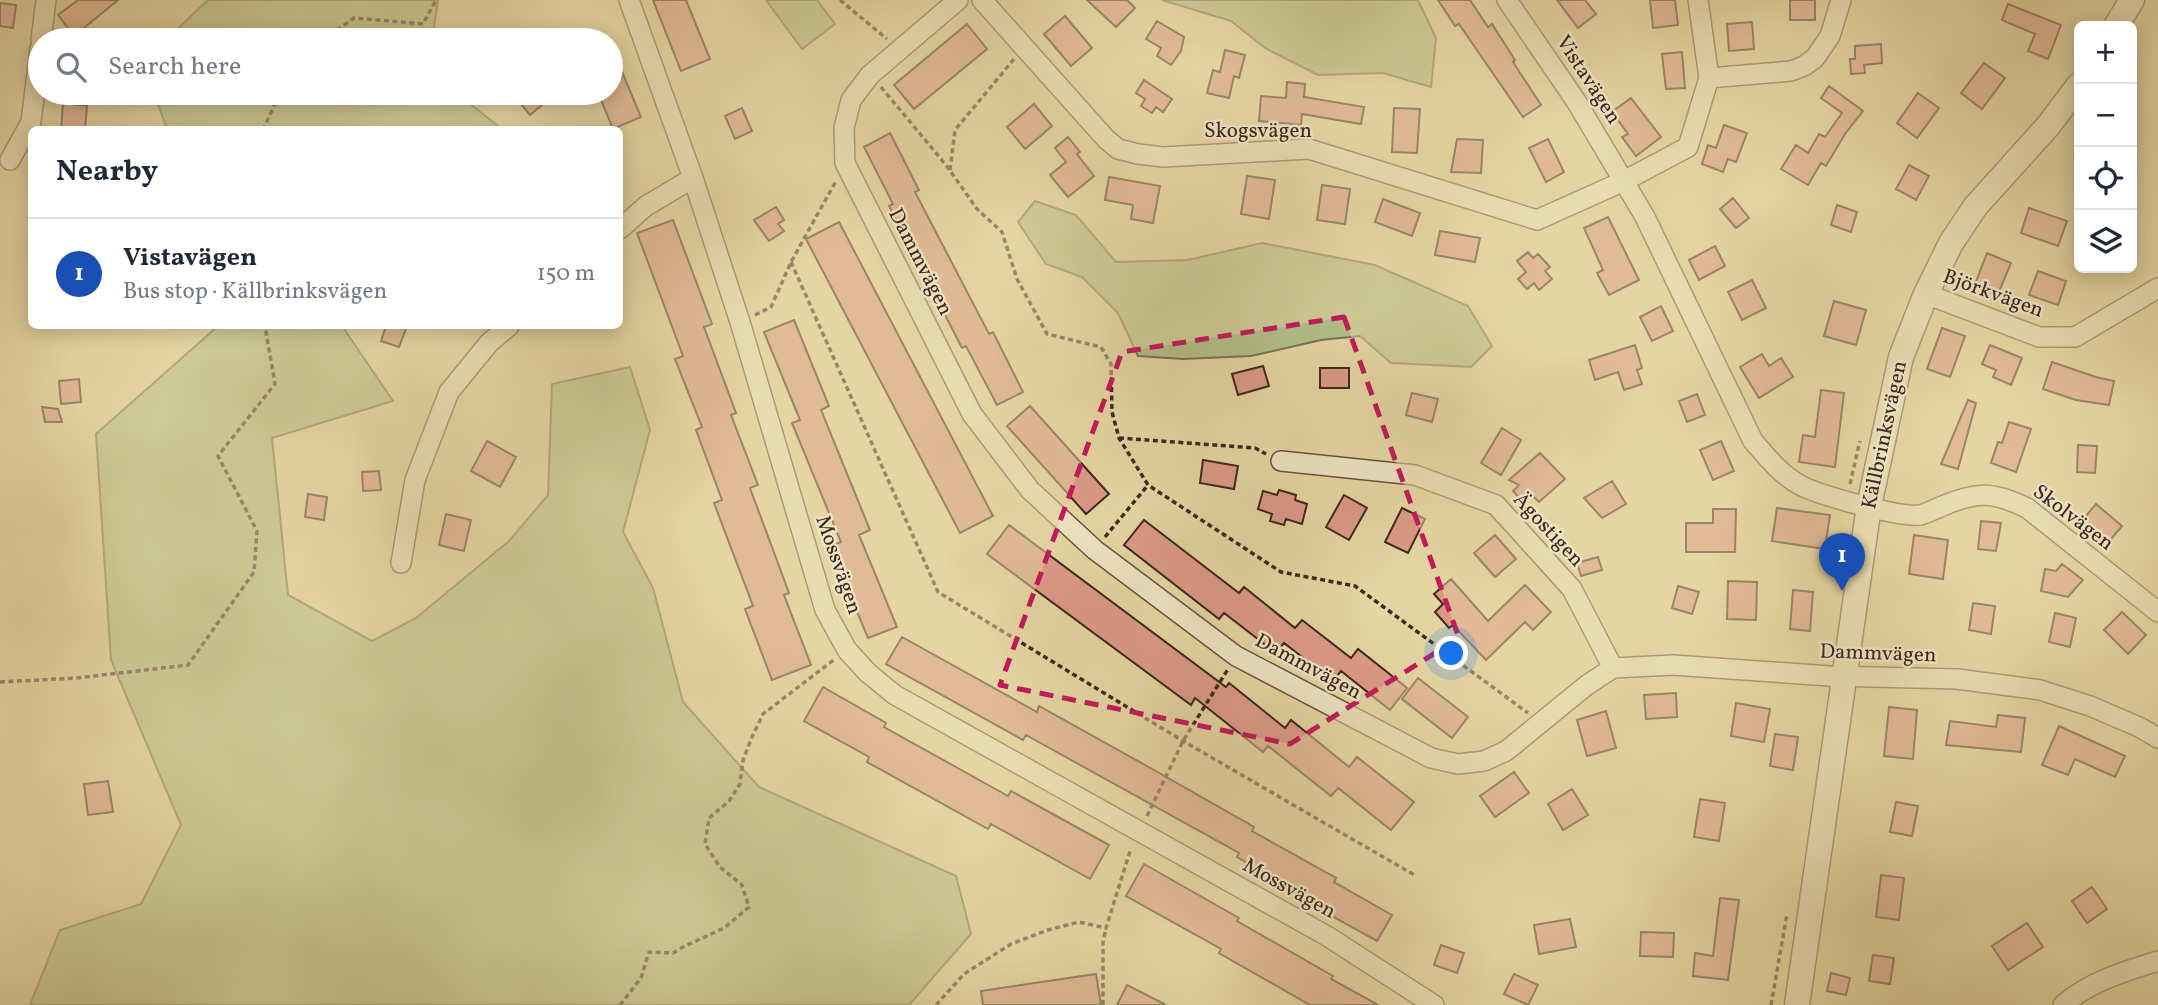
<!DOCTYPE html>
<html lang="en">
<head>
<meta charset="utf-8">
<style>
  :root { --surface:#fff; --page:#f2f2f3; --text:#1f2937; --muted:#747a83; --line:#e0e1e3; --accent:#8f2418 }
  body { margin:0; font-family:Vollkorn,serif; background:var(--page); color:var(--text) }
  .controls { position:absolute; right:21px; top:21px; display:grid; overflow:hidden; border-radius:10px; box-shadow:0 4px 18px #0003 }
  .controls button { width:63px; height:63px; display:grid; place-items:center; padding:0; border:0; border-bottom:2px solid var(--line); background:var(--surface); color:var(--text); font:35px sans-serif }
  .you { position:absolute; left:1452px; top:654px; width:24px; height:24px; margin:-18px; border:5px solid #fff; border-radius:50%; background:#1a73e8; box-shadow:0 0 0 10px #1a73e833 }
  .badge { display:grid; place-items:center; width:46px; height:46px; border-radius:50%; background:var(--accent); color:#fff; font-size:23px; font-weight:700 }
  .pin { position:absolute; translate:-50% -58px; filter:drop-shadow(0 2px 4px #0008) }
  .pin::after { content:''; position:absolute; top:37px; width:24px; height:21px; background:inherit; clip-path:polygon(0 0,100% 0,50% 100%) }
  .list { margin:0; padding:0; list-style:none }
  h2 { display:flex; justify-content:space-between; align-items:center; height:91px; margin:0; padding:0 28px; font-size:30px }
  h2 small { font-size:23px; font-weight:400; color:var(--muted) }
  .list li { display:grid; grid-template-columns:46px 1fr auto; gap:21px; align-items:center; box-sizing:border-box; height:112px; padding:0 28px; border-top:2px solid var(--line) }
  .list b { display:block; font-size:26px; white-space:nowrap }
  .list p { margin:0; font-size:23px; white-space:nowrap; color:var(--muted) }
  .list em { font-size:23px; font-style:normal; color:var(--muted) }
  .icon { flex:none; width:38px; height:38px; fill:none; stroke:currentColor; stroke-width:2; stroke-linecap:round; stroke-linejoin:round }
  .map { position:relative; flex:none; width:2158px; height:1005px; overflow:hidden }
  .search { position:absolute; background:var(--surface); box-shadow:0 4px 18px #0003; left:28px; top:28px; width:595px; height:77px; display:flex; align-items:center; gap:18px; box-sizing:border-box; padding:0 24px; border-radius:38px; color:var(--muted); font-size:26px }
  .panel { position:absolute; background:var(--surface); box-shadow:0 4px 18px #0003; left:28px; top:126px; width:595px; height:203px; border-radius:10px }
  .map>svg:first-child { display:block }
  .green { fill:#b2be88; stroke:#787252; stroke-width:2 }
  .building { fill:#dc9a87; stroke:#3e271d; stroke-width:2 }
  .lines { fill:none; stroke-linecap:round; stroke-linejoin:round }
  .minor-casing { stroke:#68533e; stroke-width:22 }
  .tertiary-casing { stroke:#68533e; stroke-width:27 }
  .path { stroke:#3e271d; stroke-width:3.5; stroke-dasharray:5 3.5; stroke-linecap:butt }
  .minor { stroke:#eee4c3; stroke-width:19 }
  .tertiary { stroke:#eee4c3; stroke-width:24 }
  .marked { fill:none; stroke:#c2185b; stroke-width:5; stroke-dasharray:14 9; stroke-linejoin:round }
  .labels { text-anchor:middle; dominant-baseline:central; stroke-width:5; stroke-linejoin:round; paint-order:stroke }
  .street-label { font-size:21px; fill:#3e271d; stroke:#eee4c3 }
</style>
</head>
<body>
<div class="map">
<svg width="2158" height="1005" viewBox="0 0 2158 1005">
  <rect width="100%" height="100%" fill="#e5d6a3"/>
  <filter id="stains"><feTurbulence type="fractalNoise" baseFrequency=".00286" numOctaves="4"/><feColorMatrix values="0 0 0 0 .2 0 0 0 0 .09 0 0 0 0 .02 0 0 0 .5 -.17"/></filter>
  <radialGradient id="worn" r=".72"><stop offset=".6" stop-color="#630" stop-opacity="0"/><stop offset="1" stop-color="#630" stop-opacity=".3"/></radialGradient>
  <path class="green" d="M208,0H438L432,40H166Z
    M766,0H817L835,24L802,49Z
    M1162,0H1418L1436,38L1431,87L1383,73L1318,75L1265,48L1231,21Z
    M154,93H456L502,129H167Z
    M1035,201L1076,215L1116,262L1188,260L1262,243L1375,265L1468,306L1492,346L1471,367L1391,363L1360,336L1321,340L1251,356L1183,359L1138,356L1118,313L1082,277L1046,264L1018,222Z
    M218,326H342L393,401L272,438L288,595L372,641L416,618L509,541L548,495L552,384L630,367L650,430L623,532L653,588L683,702L759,787L956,876L971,934L909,1005H30L60,930L141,904L181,825L111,660L96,434Z"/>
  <path class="building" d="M78,0H118L74,36L58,15Z
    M653,0H686L710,59L681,71Z
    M1087,0H1127L1135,8L1116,27Z
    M1438,0H1470L1488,27L1492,24L1515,60L1513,62L1541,105L1523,117L1459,24L1455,26Z
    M1557,0H1585L1596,14L1578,28Z
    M1650,0H1675L1678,25L1653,28Z
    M1790,0H1815V20H1790Z
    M0,3L16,5L13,28L0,26Z
    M2008,4L2061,25L2048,59L2028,51L2035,34L2002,20Z
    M1065,16L1092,48L1071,66L1044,34Z
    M1157,21L1184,37L1181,51L1171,65L1157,56L1161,48L1146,39Z
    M1752,22L1754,49L1729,51L1727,24Z
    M967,24L987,49L914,109L894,85Z
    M1881,44L1882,63L1864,65L1865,73L1851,74L1850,59H1855V46Z
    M1225,50L1245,55L1239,78L1234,76L1229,98L1207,93L1213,70L1220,72Z
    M1682,52L1685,88L1666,89L1662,54Z
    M1984,63L2005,78L1982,109L1961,93Z
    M622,72L641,117L613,129L598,93H611V77Z
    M1144,80L1172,99L1163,112L1156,107L1152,113L1141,106L1145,99L1136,93Z
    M1287,82L1305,84L1304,97L1364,107L1361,124L1302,114L1301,125L1259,121L1261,96L1286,98Z
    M1829,86L1863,111L1845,134L1826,166L1821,163L1808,185L1781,169L1796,145L1808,153L1819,134L1825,137L1842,113L1821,98Z
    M512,93H556L530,115Z
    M1918,93L1939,108L1917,138L1897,123Z
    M1631,98L1661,137L1636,156L1622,137L1628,134L1612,112Z
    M63,103L87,106L85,130H61Z
    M1034,104L1052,126L1025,149L1007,127Z
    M742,108L752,131L735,139L725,116Z
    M1394,108L1420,109L1417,153L1392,152Z
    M1724,125L1747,133L1736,162L1728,159L1723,172L1702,164L1708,145L1716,148Z
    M890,133L919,190L915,192L989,334L993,332L1023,392L997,405L966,346L962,348L889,206L893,204L864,147Z
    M1068,137L1080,152L1077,154L1094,176L1068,197L1050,175L1066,162L1055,148Z
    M1457,139L1483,140L1481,173L1451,172Z
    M1548,139L1564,172L1546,182L1529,148Z
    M1909,165L1929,176L1916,200L1896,189Z
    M1247,176L1275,180L1269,219L1241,214Z
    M1109,177L1160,186L1153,223L1131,219L1133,205L1105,200Z
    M1322,185L1350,189L1345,224L1317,220Z
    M1733,198L1749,218L1736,228L1720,209Z
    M1383,199L1420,213L1412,236L1375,222Z
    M1837,205L1857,212L1851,232L1831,225Z
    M776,207L784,220L778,224L784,231L769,241L754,220Z
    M2029,208L2067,221L2058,246L2021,233Z
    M1608,217L1639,280L1609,295L1597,273L1603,270L1584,228Z
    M673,220L712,324L704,327L736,413L731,415L758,485L750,488L789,593L784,595L811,665L772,680L745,609L753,606L714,503L722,500L696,430L702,427L675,359L683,356L637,233Z
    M839,222L993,516L960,533L806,239Z
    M1440,231L1480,238L1475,262L1435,255Z
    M1715,246L1725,266L1699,280L1689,260Z
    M1528,252L1533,258L1538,254L1550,267L1545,271L1552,279L1539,290L1534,283L1527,289L1518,279L1526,272L1517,261Z
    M1987,253L2011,263L1995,301L1972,292Z
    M2038,271L2066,281L2058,305L2029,295Z
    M1752,280L1766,308L1742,320L1728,292Z
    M1834,301L1866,310L1856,345L1824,336Z
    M1661,306L1673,331L1652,341L1640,317Z
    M794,320L829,406L821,410L870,530L859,535L897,627L868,638L830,547L841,542L792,423L800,420L764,332Z
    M386,326H407L399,347L381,341Z
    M1942,328L1965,336L1950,377L1927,369Z
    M1635,345L1642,368L1637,370L1642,384L1624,390L1618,372L1595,380L1589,360Z
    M1990,345L2022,358L2011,385L1993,377L1996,370L1982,364Z
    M1762,354L1769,366L1781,358L1793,377L1759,398L1740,367Z
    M2052,362L2096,377L2114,381L2109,405L2076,400L2043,389Z
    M1263,366L1269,386L1238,395L1232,374Z
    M1320,368H1349V388H1320Z
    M79,379L81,402L61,404L59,381Z
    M1821,390L1844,393L1835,467L1799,462L1803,435L1815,437Z
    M1412,393L1438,399L1432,422L1406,415Z
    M1697,394L1705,415L1687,422L1679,401Z
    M1968,400L1976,403L1958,469L1941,464Z
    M1030,406L1109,494L1086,514L1007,426Z
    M42,407L58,409L62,422H45Z
    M2009,422L2031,429L2016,472L1991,463L1998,442L2002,443Z
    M1502,428L1521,440L1501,475L1481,463Z
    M487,441L516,457L500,487L471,471Z
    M1721,441L1734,471L1713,480L1700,450Z
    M2078,445L2097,446L2095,473L2077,472Z
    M1540,453L1565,479L1539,502L1531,494L1523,502L1513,491L1519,485L1509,480Z
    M1203,460L1238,466L1234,489L1200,483Z
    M379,471L381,490L363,491L362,472Z
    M1612,481L1626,504L1602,518L1584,498Z
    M1279,490L1296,495L1295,500L1307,504L1302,524L1286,519L1284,525L1270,521L1272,514L1258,509L1263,491L1277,495Z
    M308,494L327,497L324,520L305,517Z
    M1344,495L1367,508L1349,540L1326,527Z
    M2096,504L2122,526L2107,544L2081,522Z
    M1402,508L1425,519L1408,553L1385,542Z
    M1777,508L1830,515L1825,549L1772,541Z
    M1713,509H1736L1735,552H1686V523H1713Z
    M446,514L471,520L464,551L439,545Z
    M1144,520L1239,593L1244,587L1295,628L1302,620L1351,658L1358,649L1407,688L1390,710L1341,671L1333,681L1284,643L1276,653L1224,613L1219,619L1124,545Z
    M1981,521L2001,523L1996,551L1978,549Z
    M1009,525L1226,687L1229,683L1285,728L1291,720L1349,767L1357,757L1414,802L1391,830L1338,788L1331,796L1268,746L1263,752L1195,698L1191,705L987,554Z
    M1495,535L1516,559L1495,577L1474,553Z
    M1914,535L1948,540L1943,579L1909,574Z
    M1598,557L1602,570L1581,576L1577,563Z
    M2062,564L2083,580L2068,597L2041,591L2045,569L2056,571Z
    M1451,579L1488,621L1525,585L1551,612L1533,630L1525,622L1486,660L1453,625L1449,628L1435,612L1443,604L1434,594Z
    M1728,581L1757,582L1756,620L1727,619Z
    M1678,586L1699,592L1692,614L1672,608Z
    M1793,590L1813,592L1810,631L1790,629Z
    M1973,603L1995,606L1991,634L1969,630Z
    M2122,612L2146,635L2128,654L2104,630Z
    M2055,613L2076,618L2070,647L2049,642Z
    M902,637L1037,712L1039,706L1154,770L1254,827L1252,831L1336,878L1334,882L1392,915L1377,941L1319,909L1322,905L1237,857L1239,853L1026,735L1023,740L886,664Z
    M1418,678L1468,717L1452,738L1402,699Z
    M823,687L886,723L884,727L1008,796L1011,791L1109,845L1090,879L991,824L988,829L867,762L869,757L804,721Z
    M1676,693L1677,717L1646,719L1644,695Z
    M1736,703L1770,709L1764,742L1731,736Z
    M1889,707L1917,710L1913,759L1884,756Z
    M1606,711L1616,748L1587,756L1577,720Z
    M1998,715L2025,718L2021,752L1946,745L1950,721L1996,727Z
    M2059,726L2125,756L2115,777L2075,759L2068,775L2042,765Z
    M1775,734L1798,737L1793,770L1770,766Z
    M1514,772L1529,793L1495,817L1480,796Z
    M108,781L113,812L88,815L84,784Z
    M1572,789L1588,815L1563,830L1548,804Z
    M1700,799L1725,803L1719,841L1694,837Z
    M1896,802L1918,806L1912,836L1890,832Z
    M1144,864L1239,918L1237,921L1333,976L1331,979L1378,1005H1310L1219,953L1221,949L1126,896Z
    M1881,875L1904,878L1899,920L1876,917Z
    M2092,887L2107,909L2087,923L2072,901Z
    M1720,898L1739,900L1728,980L1693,976L1695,953L1713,956Z
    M1570,919L1576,947L1539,954L1534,925Z
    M2027,923L2043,947L2008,970L1992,946Z
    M1641,932L1674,933L1673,957L1640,956Z
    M1441,945L1464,953L1457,973L1434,965Z
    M1873,955L1894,958L1890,984L1869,981Z
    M1831,973L1850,978L1846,995L1827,991Z
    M1096,974L1101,1005H983L981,991Z
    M1514,974L1538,985L1528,1005L1504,994Z
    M1127,985L1166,1005H1117Z"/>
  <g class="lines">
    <defs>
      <path id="minor" d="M629,0L693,178L740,322L825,610L847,650L868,673L895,695L1327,936L1434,1005
        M958,0L870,75L851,100L844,128L845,163L972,414L1030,490L1095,550L1236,656L1431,758L1458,764L1484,761L1506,751L1587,685L1613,668L1673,665L1830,676L1957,679L2040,690L2090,706L2139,727L2158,738
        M982,0L1106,139L1118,149L1138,154L1163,157L1309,149L1537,220L1624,181L1688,147L1709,78L1698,0
        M1507,0L1576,101L1645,217L1753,441C1767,457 1781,475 1800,485C1818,495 1901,518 1920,515C1928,513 1937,508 1945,505C1978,491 1994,492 2027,508L2158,612
        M41,40L46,0
        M1709,78L1791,71L1804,66L1815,58L1830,36L1841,0
        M10,160L31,122L40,49
        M620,229L646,206L693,178
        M1926,294L2039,337H2075L2158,288
        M1281,461L1415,475L1496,505L1572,589L1613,668
        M401,563L415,480L449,392L489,343L509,326
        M2063,1005C2089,982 2125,971 2158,961"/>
      <path id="tertiary" d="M2116,26L2132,0
        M1797,1005L1869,506L1901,357L1926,294L1951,243L1975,207L2048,126L2079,85"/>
    </defs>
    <use href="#minor" class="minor-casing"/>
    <use href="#tertiary" class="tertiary-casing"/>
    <path class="path" d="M840,0L887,39
      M323,40L354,18L423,24L436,0
      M881,87L946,165L977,209L1002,232L1017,279L1047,334L1101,347L1111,364L1112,412L1119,438L1148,485L1281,572L1355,586L1528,713
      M263,130L280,93
      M950,170L955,130L1014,59
      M791,262L938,592L1183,741L1416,876
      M755,315L771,307L791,262L836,181
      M1119,438L1255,448L1266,454
      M1850,484L1860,441
      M1105,537L1148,485
      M0,682L77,678L188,665L254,572L257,531L218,456L275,384L265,326
      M1147,816L1183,741L1228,669
      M620,1005L641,978L649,952L673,953L683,947L724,928L749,907L742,885L720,867L705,844L709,818L729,801L740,784L743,760L752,737L763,714L835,659
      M936,1005L964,974L1011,944L1048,930L1079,922L1106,928L1131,848
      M1103,1005V942L1106,928
      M1771,1005L1787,914"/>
    <use href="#minor" class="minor"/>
    <use href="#tertiary" class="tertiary"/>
  </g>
  <path d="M0 0H2158V1005H0ZM1344,317L1459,638L1290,744L1000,685L1122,352Z" fill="#e5d6a3" fill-opacity=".55" fill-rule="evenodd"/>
  <path class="marked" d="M1344,317L1459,638L1290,744L1000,685L1122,352Z"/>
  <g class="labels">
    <g class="street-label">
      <text transform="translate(1588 80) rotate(57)">Vistavägen</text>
      <text x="1258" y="131">Skogsvägen</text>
      <text transform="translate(920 262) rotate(63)">Dammvägen</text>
      <text transform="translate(1993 294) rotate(20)">Björkvägen</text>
      <text transform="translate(1885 435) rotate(-78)">Källbrinksvägen</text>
      <text transform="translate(2073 518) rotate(37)">Skolvägen</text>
      <text transform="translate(1548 530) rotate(47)">Ägostigen</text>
      <text transform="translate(838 565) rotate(71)">Mossvägen</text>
      <text transform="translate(1878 654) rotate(2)">Dammvägen</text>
      <text transform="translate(1308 667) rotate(28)">Dammvägen</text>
      <text transform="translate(1289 889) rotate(29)">Mossvägen</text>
    </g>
  </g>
  <rect width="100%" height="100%" filter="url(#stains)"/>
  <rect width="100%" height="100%" fill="url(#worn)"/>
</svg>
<div class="controls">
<button>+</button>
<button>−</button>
<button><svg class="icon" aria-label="locate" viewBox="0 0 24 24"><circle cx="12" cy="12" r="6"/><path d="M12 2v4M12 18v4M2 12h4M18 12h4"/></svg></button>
<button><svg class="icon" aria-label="layers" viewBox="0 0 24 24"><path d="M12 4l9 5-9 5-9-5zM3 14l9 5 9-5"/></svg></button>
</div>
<div class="you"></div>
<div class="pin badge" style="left:1842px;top:591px;background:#1a4fb4">1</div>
<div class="search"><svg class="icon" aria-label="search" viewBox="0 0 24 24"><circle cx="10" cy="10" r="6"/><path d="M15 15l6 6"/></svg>Search here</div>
<section class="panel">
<h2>Nearby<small></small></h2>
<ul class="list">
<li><span class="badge" style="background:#1a4fb4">1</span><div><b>Vistavägen</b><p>Bus stop · Källbrinksvägen</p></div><em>150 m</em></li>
</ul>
</section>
</div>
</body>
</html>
